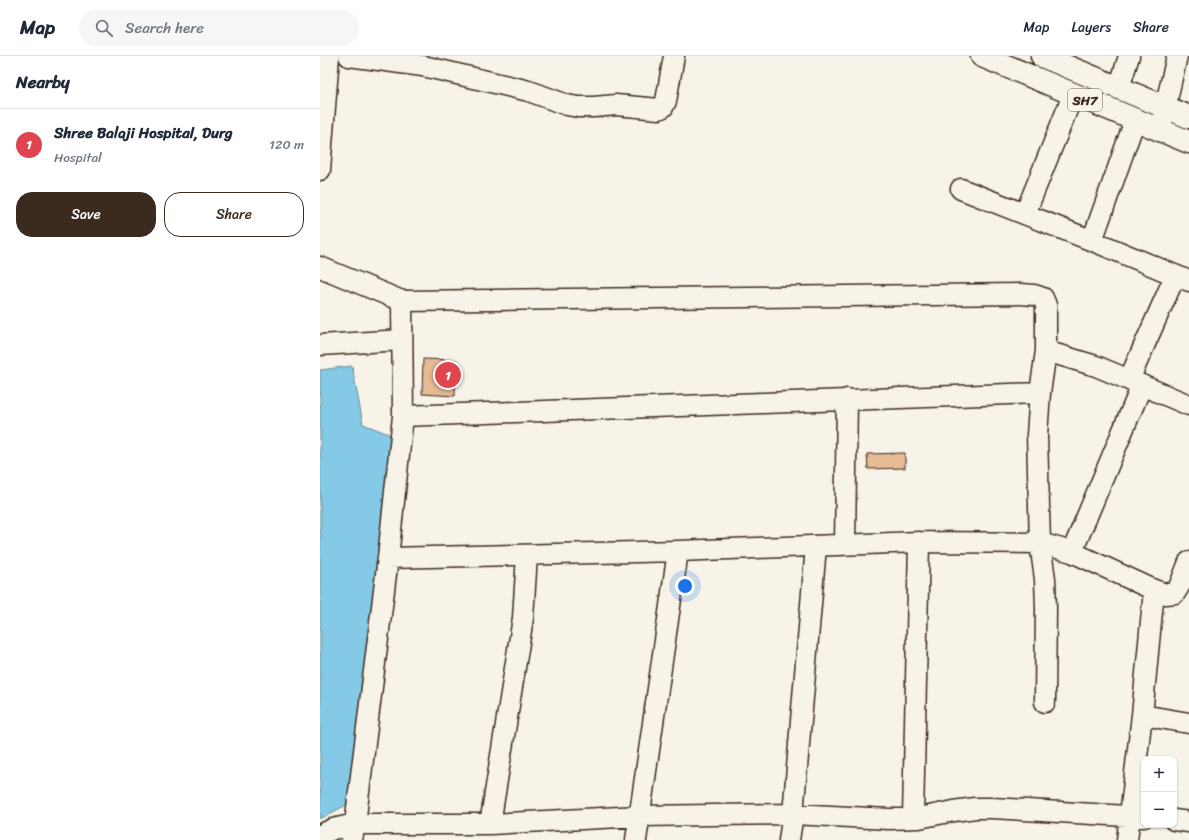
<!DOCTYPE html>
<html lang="en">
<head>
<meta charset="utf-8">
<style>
  :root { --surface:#fff; --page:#f6f6f7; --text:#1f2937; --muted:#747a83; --line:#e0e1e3; --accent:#3b2a1e }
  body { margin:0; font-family:Sriracha,sans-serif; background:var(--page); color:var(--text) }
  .controls { position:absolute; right:12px; bottom:12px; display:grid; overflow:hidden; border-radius:8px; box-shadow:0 1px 3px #0004 }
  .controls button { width:36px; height:36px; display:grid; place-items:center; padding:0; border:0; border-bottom:1px solid var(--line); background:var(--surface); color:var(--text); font:20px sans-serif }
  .you { position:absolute; left:365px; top:530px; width:14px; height:14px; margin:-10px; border:3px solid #fff; border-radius:50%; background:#1a73e8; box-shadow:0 0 0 6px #1a73e833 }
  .badge { display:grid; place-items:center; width:26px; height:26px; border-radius:50%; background:var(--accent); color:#fff; font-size:13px; font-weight:700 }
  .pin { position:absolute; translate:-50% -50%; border:2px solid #fff; box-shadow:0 1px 4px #0006 }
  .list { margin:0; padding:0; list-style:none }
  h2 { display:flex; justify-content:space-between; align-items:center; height:52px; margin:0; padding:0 16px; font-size:17px }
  h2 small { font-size:13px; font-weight:400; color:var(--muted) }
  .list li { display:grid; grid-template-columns:26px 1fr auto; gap:12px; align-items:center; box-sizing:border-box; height:72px; padding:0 16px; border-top:1px solid var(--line) }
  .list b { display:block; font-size:15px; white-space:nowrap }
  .list p { margin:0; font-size:13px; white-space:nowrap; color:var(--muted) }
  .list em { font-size:13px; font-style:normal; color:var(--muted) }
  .actions { display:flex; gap:8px; padding:12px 16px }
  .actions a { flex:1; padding:9px 0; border:1px solid var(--accent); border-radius:16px; text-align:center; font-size:14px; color:var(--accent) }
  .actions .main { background:var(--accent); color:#fff }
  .icon { flex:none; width:22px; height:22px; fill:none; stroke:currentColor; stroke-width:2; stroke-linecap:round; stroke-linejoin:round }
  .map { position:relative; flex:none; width:869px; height:784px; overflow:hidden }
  header { display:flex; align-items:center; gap:24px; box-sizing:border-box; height:56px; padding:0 20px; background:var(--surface); border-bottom:1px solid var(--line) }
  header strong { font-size:19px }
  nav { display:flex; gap:22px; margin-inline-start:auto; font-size:14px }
  .search { width:280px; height:36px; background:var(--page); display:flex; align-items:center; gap:10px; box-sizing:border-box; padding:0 14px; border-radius:22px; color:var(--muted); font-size:15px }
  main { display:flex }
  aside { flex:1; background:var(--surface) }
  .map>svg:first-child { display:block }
  .water { fill:#84c9e5; stroke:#678995 }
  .building { fill:#e5ba95; stroke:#3b2a1e }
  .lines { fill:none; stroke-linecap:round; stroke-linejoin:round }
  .minor-casing { stroke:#3b2a1e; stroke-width:23 }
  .major-casing { stroke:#3b2a1e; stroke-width:25 }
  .minor { stroke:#f7f3e8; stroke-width:20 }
  .major { stroke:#f7f3e8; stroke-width:22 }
  .labels { text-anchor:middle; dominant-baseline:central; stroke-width:3; stroke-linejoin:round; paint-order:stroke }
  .shield { fill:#f7f3e8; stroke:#73665b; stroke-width:1 }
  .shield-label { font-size:13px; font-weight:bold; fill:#3b2a1e }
</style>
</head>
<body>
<header>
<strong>Map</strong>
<div class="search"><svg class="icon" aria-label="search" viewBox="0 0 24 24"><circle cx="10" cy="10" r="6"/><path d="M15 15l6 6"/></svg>Search here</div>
<nav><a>Map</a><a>Layers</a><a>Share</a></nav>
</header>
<main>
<aside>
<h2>Nearby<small></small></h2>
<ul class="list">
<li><span class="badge" style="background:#e0444e">1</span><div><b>Shree Balaji Hospital, Durg</b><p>Hospital</p></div><em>120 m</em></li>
</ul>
<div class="actions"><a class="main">Save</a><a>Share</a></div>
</aside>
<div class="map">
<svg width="869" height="784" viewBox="0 0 869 784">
  <rect width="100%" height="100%" fill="#f7f3e8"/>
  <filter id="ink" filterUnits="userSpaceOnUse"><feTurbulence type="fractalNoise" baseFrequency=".025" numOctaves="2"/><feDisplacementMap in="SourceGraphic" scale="8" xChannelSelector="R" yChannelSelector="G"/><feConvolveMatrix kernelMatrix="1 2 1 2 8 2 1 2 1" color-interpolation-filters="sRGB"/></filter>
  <g filter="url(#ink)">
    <path class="water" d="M32,310L43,368L71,379L66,462L30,747L0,763V314Z"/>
    <path class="building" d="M103,303L136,304L135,340L102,338Z
      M585,397V412L548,413L547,398Z"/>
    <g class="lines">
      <defs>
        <path id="minor" d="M29,0L103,10L209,35L247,49L258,51H274L296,49L339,53L343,51L346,45L354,0
          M799,32L809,0
          M840,74L857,0
          M0,114L9,0
          M641,133L778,187L869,225
          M705,158L753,39
          M772,185L815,64
          M0,211L82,245L701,238L714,239L723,242L726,249V295L720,337L717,379L720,487L725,523L726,552L725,646
          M0,289L82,284
          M726,295L776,310L869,349
          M809,324L855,220
          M83,360L720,337
          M525,488L527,343
          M752,496L822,329
          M68,502L358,495L599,486L720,487L752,496L834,534L846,538L855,537L860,529L869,506
          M822,659L869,667
          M593,762L599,486
          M854,764L869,766
          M170,768L203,562L207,499
          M0,779L13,773L35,768H170L319,760L473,758L569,763L599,762L634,755L655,752H672L824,761
          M32,784L35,768L68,502L83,360L82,245
          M316,784L358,495
          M469,784L473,758L496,490
          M807,784L822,659L834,534"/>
        <path id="major" d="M662,0L869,86
          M722,0L869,61"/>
      </defs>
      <use href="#minor" class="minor-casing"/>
      <use href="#major" class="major-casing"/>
      <use href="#minor" class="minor"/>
      <use href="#major" class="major"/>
    </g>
  </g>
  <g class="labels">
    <rect class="shield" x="748" y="33" width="34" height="22" rx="3"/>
    <g class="shield-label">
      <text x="765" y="44">SH7</text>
    </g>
  </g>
</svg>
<div class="controls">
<button>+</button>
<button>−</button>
</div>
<div class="you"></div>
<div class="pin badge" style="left:128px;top:319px;background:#e0444e">1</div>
</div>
</main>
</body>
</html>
